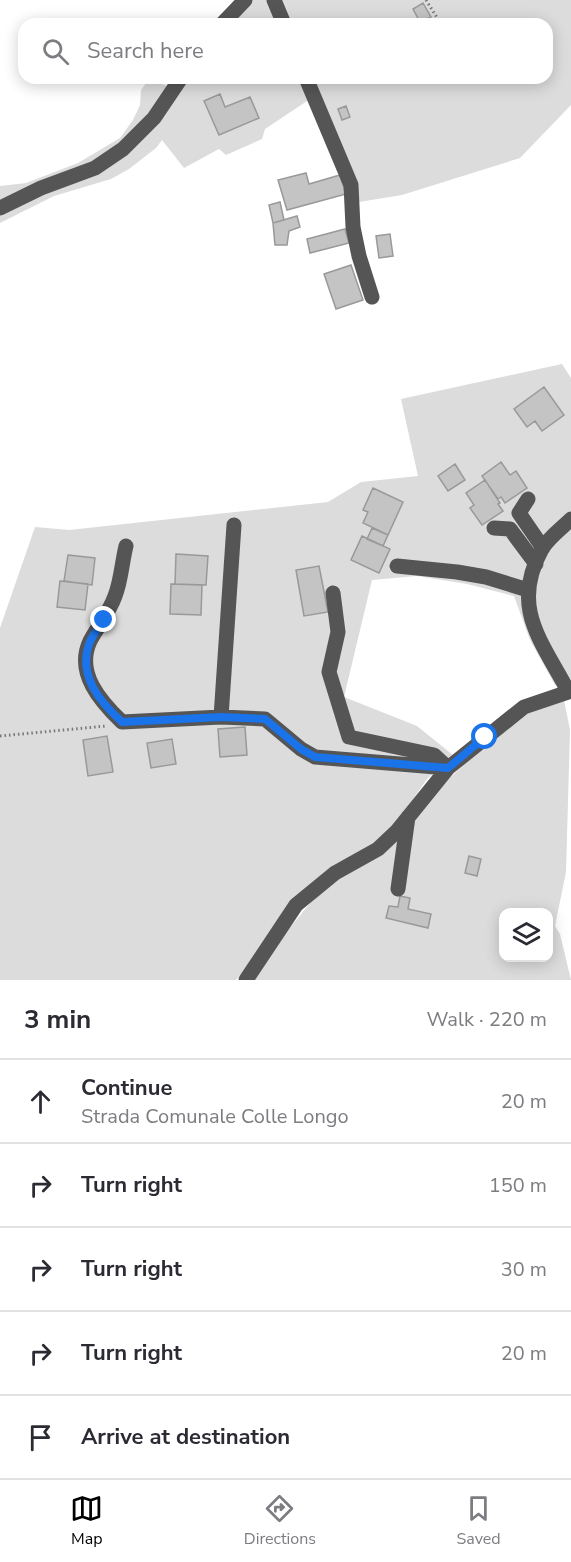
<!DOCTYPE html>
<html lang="en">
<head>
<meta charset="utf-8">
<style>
  :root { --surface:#fff; --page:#f7f7f7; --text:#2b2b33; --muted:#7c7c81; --line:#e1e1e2; --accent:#000 }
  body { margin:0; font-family:"Nunito Sans",sans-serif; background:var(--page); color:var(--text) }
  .controls { position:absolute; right:18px; bottom:18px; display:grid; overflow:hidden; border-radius:12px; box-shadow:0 3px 15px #0003 }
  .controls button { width:54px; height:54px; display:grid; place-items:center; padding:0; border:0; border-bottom:2px solid var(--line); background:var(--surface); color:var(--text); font:30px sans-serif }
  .stop { position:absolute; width:18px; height:18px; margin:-14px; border:4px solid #1a73e8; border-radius:50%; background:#fff }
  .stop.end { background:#1a73e8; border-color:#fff; box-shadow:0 2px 6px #0008 }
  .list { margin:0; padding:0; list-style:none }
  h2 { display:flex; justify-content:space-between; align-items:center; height:78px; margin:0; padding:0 24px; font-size:26px }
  h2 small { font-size:20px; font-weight:400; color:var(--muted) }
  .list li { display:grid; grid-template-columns:39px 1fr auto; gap:18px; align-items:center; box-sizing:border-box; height:84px; padding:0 24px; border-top:2px solid var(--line) }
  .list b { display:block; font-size:22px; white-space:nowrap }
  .list p { margin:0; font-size:20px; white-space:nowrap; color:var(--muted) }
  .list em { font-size:20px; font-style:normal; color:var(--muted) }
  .icon { flex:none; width:33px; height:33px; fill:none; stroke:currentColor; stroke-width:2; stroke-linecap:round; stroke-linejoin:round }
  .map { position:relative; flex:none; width:571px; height:980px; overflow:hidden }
  .search { position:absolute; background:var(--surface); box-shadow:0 3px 15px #0003; left:18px; right:18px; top:18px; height:66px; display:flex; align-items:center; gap:15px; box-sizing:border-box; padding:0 21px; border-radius:18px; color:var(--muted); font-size:22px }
  .sheet { height:498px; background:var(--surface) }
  nav { display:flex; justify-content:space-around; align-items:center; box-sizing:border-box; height:84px; border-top:2px solid var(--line); background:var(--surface); font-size:16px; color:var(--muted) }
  nav a { display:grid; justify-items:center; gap:3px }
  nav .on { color:var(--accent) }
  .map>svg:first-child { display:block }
  .green { fill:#dcdcdc; fill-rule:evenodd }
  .building { fill:#c4c4c4; stroke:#999; stroke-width:1.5 }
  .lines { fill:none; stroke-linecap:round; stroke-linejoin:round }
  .path { stroke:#777; stroke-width:3; stroke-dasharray:1.5 3; stroke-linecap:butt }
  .minor { stroke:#555; stroke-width:15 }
  .route { stroke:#1a73e8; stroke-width:8 }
</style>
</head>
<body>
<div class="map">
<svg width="571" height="980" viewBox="0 0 571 980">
  <rect width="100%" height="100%" fill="#fff"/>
  <path class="green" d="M248,0H571V105L520,158L402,195L359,202L310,78H547V24H228Z
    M173,78H300L310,99L265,129L262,139L226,155L219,149L184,168L162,140L156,148L129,169L111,179L54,196L0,223V186L26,183L78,163L120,138L133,120L140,105L141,90L149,79L167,86Z
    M562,364L571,378V683L555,685L530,640L514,596L467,584L417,576L372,580L344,697L417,726L453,755L427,779L397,822L375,844L334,865L236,980H0V628L35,527L69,530L328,502L361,482L418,476L401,399Z
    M564,700L570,730L566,872L555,926L560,934L571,980H253L277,943L322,889L387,844L400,841L439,788L486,744L522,713ZM504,912H548V957H504Z"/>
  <path class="building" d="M423,3L431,17L420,22L413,9Z
    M220,94L225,107L250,97L259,118L219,135L204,101Z
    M346,106L350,117L342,120L338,109Z
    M306,173L309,184L340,175L346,194L287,210L278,180Z
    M280,202L284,220L273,223L269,205Z
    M297,216L300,227L289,231L287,245H275L273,223Z
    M345,229L349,243L310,253L307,239Z
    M390,234L393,256L379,258L376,236Z
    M351,265L363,300L336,309L324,274Z
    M544,387L564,415L542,431L535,421L527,427L514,409Z
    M501,462L510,475L516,471L527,488L505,503L501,497L498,499L482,476Z
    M455,464L465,480L448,491L438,476Z
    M485,480L500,503L498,504L503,511L482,525L470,508L474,505L466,493Z
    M373,488L403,502L388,535L363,523L368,512L363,510Z
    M372,528L388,535L383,546L367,539Z
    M362,536L390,549L379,573L351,560Z
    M176,554L208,556L206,585L175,584Z
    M68,555L95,558L92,585L64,581Z
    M319,566L328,612L304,616L296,570Z
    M60,581L88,584L85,610L57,607Z
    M171,584L202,585L201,615L170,614Z
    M245,727L247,755L220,757L218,729Z
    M107,736L113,772L88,776L83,740Z
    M172,739L176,764L151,768L147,743Z
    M469,856L481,859L477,876L465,873Z
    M400,896L410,898L408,909L431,914L428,928L386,918L389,906L398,907Z"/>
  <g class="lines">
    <path class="path" d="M426,0L441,24
      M0,736L106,726"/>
    <path class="minor" d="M274,0L284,24
      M222,24L245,0
      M306,78L351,185L353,227L359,256L372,297
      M0,208L41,188L95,168L123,149L154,118L181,78
      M528,499L519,513L543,548
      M494,528L510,529L536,564
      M126,546C122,562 121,581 115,596C109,613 98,626 90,641C75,673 101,702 122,722L221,717L265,719L301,749L315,757L448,768L434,755L349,737L329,672L338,632L333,593
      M397,566L457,572L486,577L528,590
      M568,691C541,640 510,607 542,549C548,538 562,528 571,519
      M221,717L234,525
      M398,889L408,817
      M246,980L296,905L335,873L378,849L397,831L448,768L524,707L571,691"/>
  </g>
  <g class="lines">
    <path class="route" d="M104,620C99,627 92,636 89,644C78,676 100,702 122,722L221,717L265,719L301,749L315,757L448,768L485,737"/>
  </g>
</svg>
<div class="controls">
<button><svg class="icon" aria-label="layers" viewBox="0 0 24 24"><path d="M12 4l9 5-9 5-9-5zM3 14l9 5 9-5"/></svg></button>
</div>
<div class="stop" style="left:485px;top:737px"></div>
<div class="stop end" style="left:104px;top:620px"></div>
<div class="search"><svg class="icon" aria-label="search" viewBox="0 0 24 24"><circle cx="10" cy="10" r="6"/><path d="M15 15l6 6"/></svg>Search here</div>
</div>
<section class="sheet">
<h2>3 min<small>Walk · 220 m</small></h2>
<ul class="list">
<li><svg class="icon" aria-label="ahead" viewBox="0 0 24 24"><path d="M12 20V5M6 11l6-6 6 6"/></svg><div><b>Continue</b><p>Strada Comunale Colle Longo</p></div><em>20 m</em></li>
<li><svg class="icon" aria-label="right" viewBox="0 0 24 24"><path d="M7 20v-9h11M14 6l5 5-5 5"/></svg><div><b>Turn right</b></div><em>150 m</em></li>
<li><svg class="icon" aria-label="right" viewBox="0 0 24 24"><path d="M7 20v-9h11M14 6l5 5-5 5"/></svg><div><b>Turn right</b></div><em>30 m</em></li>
<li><svg class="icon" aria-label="right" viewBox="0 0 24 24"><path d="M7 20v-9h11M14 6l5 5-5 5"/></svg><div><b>Turn right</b></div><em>20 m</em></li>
<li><svg class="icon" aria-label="arrive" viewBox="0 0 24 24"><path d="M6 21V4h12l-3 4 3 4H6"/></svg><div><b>Arrive at destination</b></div></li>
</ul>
</section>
<nav>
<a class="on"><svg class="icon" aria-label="map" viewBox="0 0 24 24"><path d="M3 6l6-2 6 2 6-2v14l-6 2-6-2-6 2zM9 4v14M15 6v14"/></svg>Map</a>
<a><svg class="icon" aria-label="directions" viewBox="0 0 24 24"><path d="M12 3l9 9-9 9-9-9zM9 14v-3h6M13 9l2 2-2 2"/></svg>Directions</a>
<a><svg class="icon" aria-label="saved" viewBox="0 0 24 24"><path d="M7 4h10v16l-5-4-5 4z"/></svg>Saved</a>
</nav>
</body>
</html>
